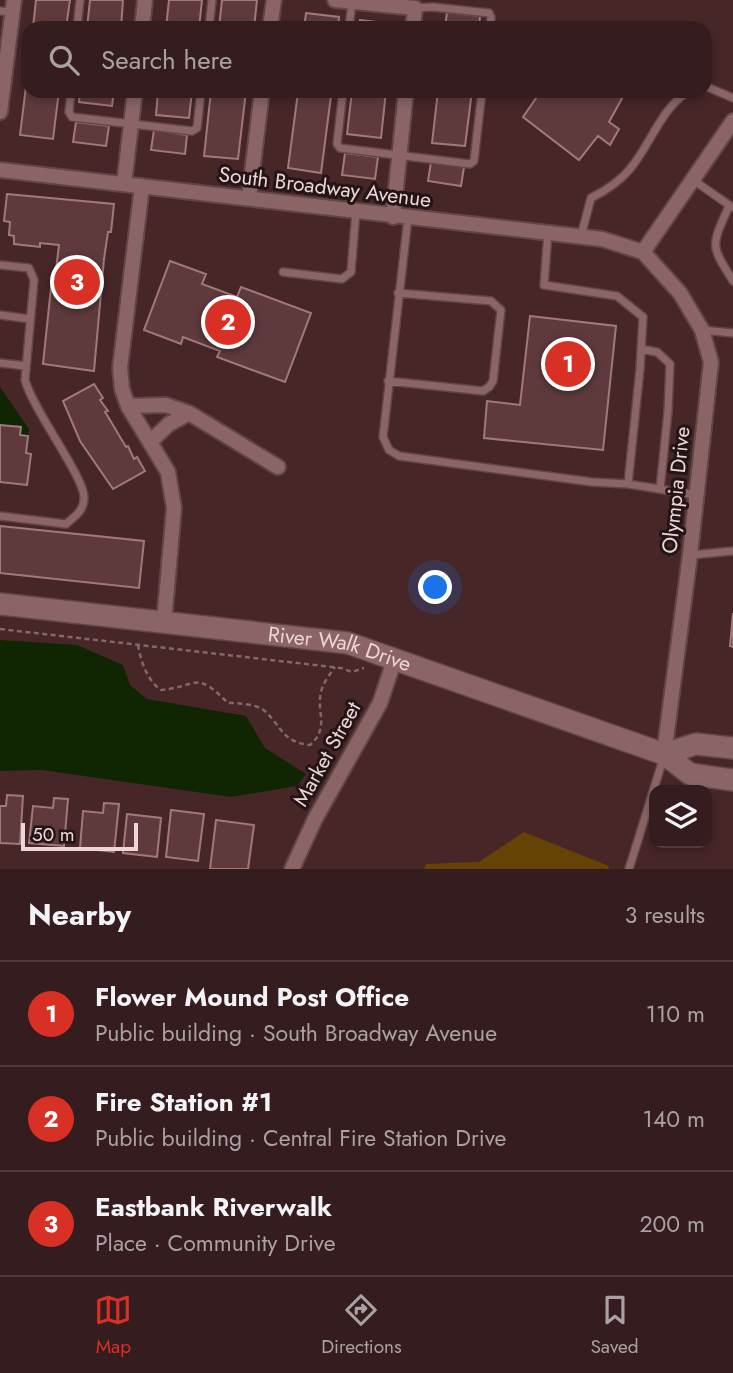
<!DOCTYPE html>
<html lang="en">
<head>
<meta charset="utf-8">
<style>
  :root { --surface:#351c1e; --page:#40292b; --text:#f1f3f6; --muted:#aaa1a4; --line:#4f3a3c; --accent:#d93025 }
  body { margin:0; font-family:Jost,sans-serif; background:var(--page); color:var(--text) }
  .controls { position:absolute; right:21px; bottom:21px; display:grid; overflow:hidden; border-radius:14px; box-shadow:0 4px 10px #0003 }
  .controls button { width:63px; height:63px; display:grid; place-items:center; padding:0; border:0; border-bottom:2px solid var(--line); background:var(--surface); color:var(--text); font:35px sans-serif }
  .scale { position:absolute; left:21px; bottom:18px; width:117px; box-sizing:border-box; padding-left:7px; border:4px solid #ecd6d7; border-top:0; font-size:19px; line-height:24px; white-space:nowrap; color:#ecd6d7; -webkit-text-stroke:5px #231415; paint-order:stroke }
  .you { position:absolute; left:436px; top:588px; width:24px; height:24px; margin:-18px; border:5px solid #fff; border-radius:50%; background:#1a73e8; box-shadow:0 0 0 10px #1a73e833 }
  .badge { display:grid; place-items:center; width:46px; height:46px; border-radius:50%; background:var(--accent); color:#fff; font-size:23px; font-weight:700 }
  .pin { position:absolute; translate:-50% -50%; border:4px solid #fff; box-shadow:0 2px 7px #0006 }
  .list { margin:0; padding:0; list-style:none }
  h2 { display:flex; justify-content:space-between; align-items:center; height:91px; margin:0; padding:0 28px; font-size:30px }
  h2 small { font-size:23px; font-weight:400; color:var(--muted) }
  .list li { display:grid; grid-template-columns:46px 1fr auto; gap:21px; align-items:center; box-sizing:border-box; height:105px; padding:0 28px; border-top:2px solid var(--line) }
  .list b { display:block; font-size:26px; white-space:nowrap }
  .list p { margin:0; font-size:23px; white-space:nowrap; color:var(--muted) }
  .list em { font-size:23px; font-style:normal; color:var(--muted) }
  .icon { flex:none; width:38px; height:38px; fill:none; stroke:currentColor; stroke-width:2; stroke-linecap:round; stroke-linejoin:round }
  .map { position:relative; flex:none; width:733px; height:869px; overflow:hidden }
  .search { position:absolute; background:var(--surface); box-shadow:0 4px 10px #0003; left:21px; right:21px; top:21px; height:77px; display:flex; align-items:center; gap:18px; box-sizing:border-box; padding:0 24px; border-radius:21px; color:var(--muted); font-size:26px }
  .sheet { height:406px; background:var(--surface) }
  nav { display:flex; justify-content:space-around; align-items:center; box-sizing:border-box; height:98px; border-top:2px solid var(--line); background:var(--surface); font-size:19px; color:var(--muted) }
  nav a { display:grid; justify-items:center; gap:4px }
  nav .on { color:var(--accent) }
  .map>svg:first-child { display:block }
  .green { fill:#654304 }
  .water { fill:#102603 }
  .building { fill:#5e3a3d; stroke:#a2797b; stroke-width:2 }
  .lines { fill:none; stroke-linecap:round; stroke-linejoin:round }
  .lane-casing { stroke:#624548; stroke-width:10 }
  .street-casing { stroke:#624548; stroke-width:18 }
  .secondary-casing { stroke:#624548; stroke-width:24 }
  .path { stroke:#846769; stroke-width:2.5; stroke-dasharray:5 3.5; stroke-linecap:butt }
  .lane { stroke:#8b6466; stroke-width:7 }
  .street { stroke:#8b6466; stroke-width:14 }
  .secondary { stroke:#8b6466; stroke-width:21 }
  .labels { text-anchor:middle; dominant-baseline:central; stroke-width:6; stroke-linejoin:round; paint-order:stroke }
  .street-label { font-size:21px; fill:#ecd6d7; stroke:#231415 }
</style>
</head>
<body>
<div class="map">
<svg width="733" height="869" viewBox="0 0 733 869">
  <rect width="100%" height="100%" fill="#472628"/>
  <path class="green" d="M524,832L609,866L608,869H424L426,864L479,862Z"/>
  <path class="water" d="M0,387L29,429L28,436L20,435L21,427L0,425Z
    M0,640L77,645L123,665L130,685L147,699L246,716L265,748L306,774L297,786L231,797L42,770L0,771Z"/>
  <path class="building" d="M36,0H70L66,28H33Z
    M90,0H123L121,28H87Z
    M169,0H202L199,28H166Z
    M222,0H257L254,28H219Z
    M447,12L480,16L479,28H445Z
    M306,13L339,17L338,28H304Z
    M360,20L394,24L393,28H359Z
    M28,70V91H59L53,139L20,135Z
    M80,91H114L112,106L79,102Z
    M158,91H192L189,118L156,115Z
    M211,91H246L238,159L204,156Z
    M352,91H386L381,138L347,134Z
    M438,91H472L465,146L432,143Z
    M541,91H626L609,122L619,129L610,145L598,136L579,160L523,117Z
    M298,92L331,96L321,173L288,168Z
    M76,122L109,126L106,146L73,142Z
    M154,130L187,135L185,154L151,150Z
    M345,153L378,157L375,179L342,175Z
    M431,162L464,167L461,186L428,181Z
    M7,194L114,204L111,232H108L104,259L94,371L43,364L52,278H55L59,245L40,243V247L14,244V236L9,235L10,222L4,221Z
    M170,261L206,274L202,284L237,297L241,287L311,313L285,382L217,357L220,351L183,337L181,344L144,330Z
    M530,316L616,326L603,450L484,438L487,401L520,405Z
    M94,384L103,398L100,400L108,411L105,412L107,415L126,447L128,446L134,459L137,457L145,471L113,489L80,441L63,401Z
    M0,425L21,427L20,435L28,436L26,453L31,454L27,485L0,482Z
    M0,526L144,541L139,588L0,573Z
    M733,613V647L730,646Z
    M7,795L23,796L20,844L0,843V806H6Z
    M54,798L68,799L64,846L29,843L33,806L53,808Z
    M104,803L119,804L114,852L80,848L83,811L103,813Z
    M171,810L204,814L198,861L166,857Z
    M127,814L161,818L157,857L123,853Z
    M216,820L254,825L248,869H210Z"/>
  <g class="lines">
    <defs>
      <path id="lane" d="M415,8L433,7L489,13L491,17L490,28
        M0,11L12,12
        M77,28L80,0
        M209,28L212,0
        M349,28L352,2
        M705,86L733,98
        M71,91L69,112L72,117L192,131L197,128L201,91
        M343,91L337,144L340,148L470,164L474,161L482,91
        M693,180L732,207
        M729,206C711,247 710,244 733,281
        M408,218L383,437L389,450L399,456L592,482L628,484
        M548,233L544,285L617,296L643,317L640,369L628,484L696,495
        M581,236L591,198C605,191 620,181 630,169C651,144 661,108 689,91
        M0,265L29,268L34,280L25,380C33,410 85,478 84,498C84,511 74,517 66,524L0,516
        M283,272L342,279L351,272L356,211
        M0,315L30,319
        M702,330L733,333
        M641,349L657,352L670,364L668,411L660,489
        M0,363L26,366
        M388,381L483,391L489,387L493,381L501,310L491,301L398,293
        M691,555L733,551
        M629,869L664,756"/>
      <path id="street" d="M335,0L415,8L413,28
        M142,28L145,0
        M270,28L274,0
        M0,112L14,0
        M0,170L602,239L643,252
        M124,184L135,91
        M142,186L120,368L122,389L128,406L168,472L174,508L164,622
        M249,198L262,91
        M393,217L406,91
        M643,252L680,293L702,330L711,362L690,555L664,754
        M643,252L733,121
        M128,406L166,405L189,413L278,467
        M150,442L169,424L189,413
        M292,869L315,819L380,703L395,658"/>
      <g id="secondary">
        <path id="s1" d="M0,604L348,643L664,754L690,774L733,780"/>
        <path d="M664,754L696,744L733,748"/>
      </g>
    </defs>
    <use href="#lane" class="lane-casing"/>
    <use href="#street" class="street-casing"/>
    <use href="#secondary" class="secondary-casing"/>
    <path class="path" d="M0,629L341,668L352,672L364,668
      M138,645C141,662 147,680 161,690C199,686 195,670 228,703C239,703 258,704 266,712C283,729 283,742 310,745C330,727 316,713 321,692C323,683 330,674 335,667"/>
    <use href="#lane" class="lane"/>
    <use href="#street" class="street"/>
    <use href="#secondary" class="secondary"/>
  </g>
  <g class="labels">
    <g class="street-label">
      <text transform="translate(325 187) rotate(7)">South Broadway Avenue</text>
      <text transform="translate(676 490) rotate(-84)">Olympia Drive</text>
      <text stroke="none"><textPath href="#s1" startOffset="343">River Walk Drive</textPath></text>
      <text transform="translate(327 754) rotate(-61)">Market Street</text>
    </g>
  </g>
</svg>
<div class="controls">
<button><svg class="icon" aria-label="layers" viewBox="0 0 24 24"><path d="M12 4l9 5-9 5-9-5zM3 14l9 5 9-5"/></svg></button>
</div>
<div class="scale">50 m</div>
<div class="you"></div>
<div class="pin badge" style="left:568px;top:364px">1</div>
<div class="pin badge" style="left:228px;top:322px">2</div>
<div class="pin badge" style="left:77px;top:282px">3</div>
<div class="search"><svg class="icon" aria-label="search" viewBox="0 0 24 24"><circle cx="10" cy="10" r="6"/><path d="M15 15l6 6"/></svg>Search here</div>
</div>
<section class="sheet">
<h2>Nearby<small>3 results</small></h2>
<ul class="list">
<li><span class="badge">1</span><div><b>Flower Mound Post Office</b><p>Public building · South Broadway Avenue</p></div><em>110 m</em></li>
<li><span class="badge">2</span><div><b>Fire Station #1</b><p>Public building · Central Fire Station Drive</p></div><em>140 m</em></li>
<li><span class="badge">3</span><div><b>Eastbank Riverwalk</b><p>Place · Community Drive</p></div><em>200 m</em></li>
</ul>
</section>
<nav>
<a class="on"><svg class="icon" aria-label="map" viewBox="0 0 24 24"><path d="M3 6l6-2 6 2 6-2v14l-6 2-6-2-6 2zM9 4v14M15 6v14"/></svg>Map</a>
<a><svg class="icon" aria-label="directions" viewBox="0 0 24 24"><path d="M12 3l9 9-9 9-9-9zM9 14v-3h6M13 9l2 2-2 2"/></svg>Directions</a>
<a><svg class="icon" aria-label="saved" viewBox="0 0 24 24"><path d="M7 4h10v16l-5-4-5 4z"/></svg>Saved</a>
</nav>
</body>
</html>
